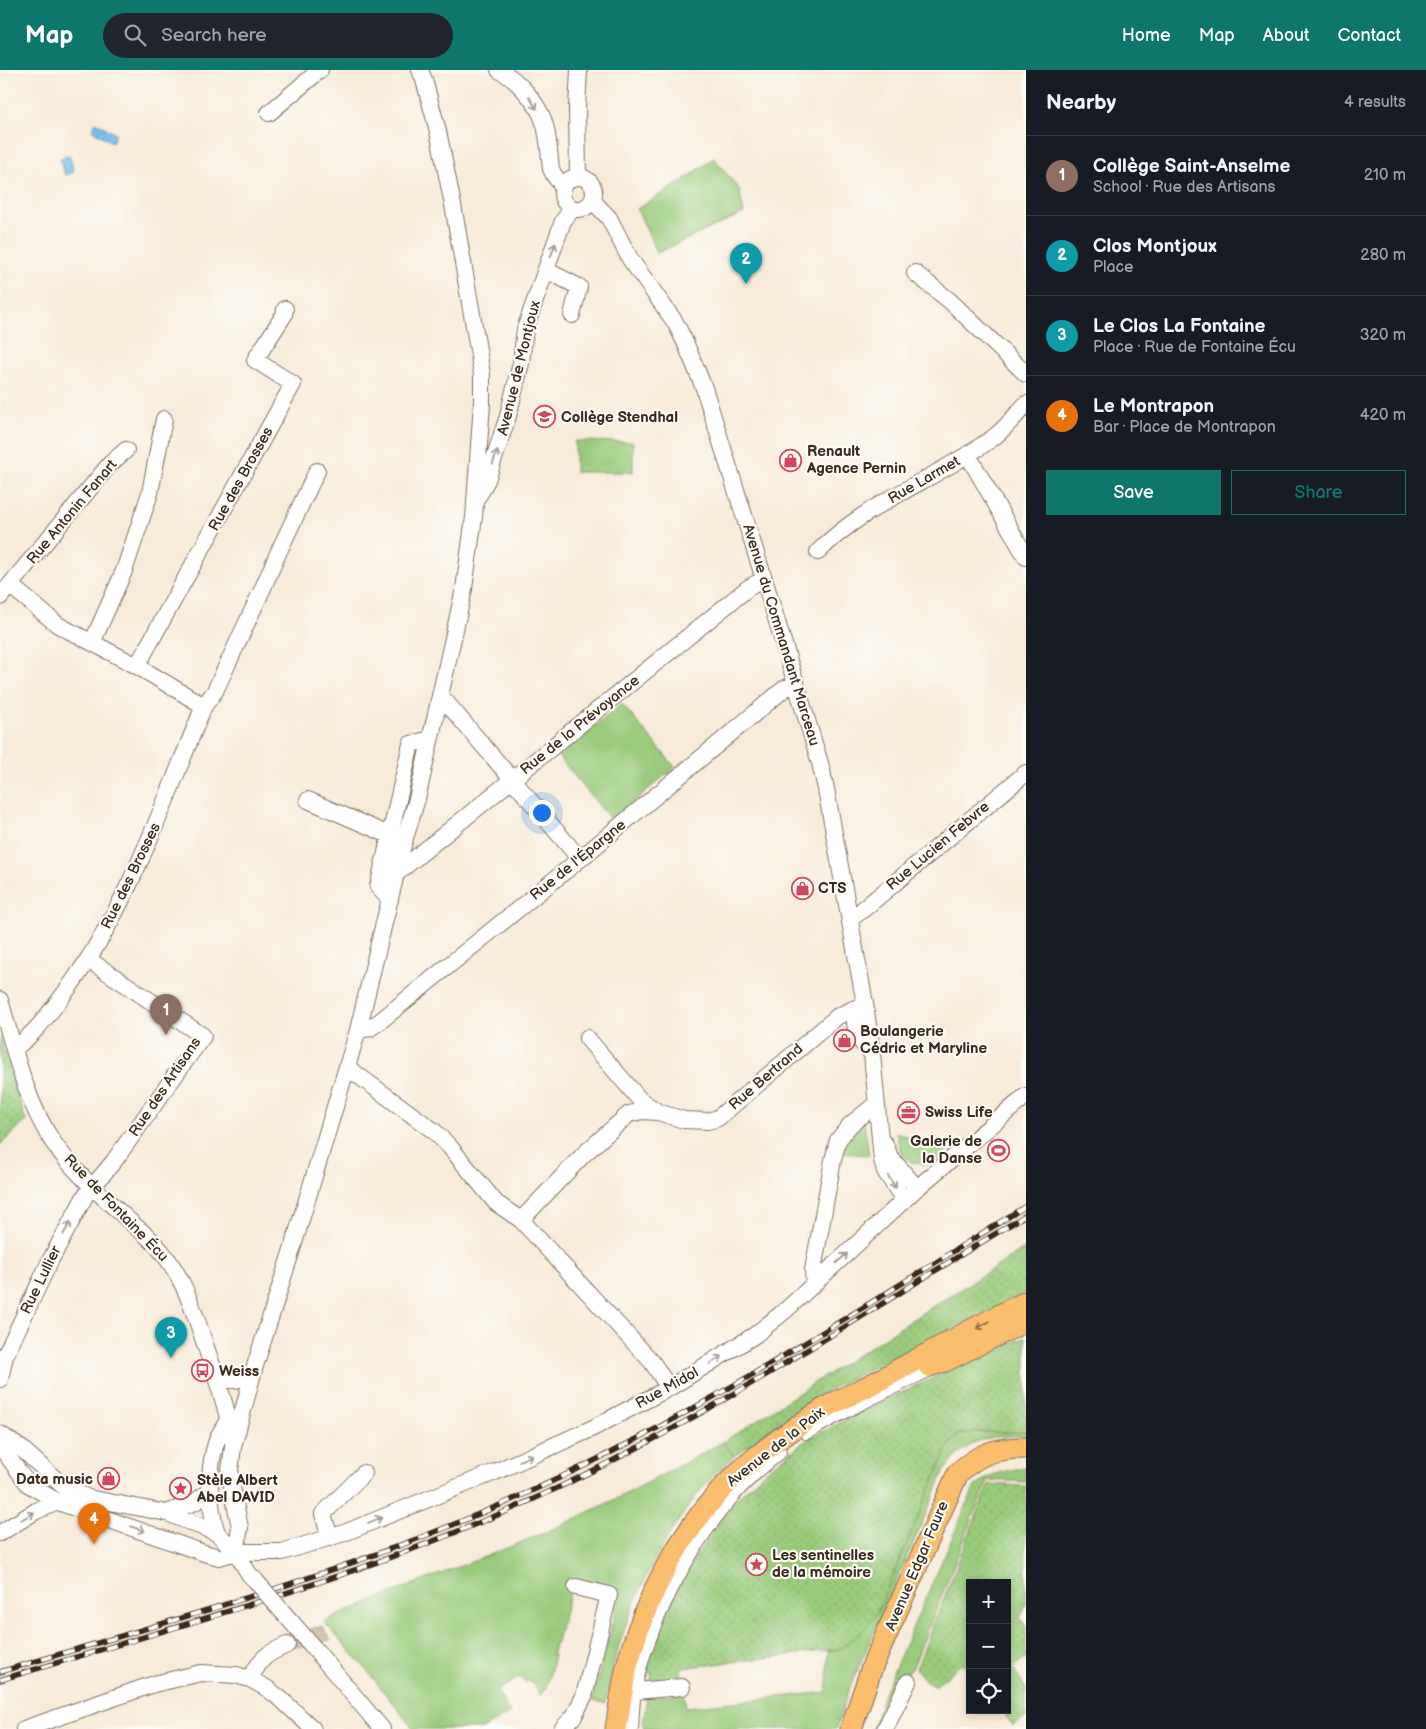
<!DOCTYPE html>
<html lang="en">
<head>
<meta charset="utf-8">
<style>
  :root { --surface:#171b24; --page:#20242c; --text:#f1f3f6; --muted:#9ea1a6; --line:#363941; --accent:#0f766e }
  body { margin:0; font-family:"Balsamiq Sans",sans-serif; background:var(--page); color:var(--text) }
  .controls { position:absolute; right:15px; bottom:15px; display:grid; overflow:hidden; border-radius:0px; box-shadow:0 2px 8px #0003 }
  .controls button { width:45px; height:45px; display:grid; place-items:center; padding:0; border:0; border-bottom:1px solid var(--line); background:var(--surface); color:var(--text); font:25px sans-serif }
  .you { position:absolute; left:541px; top:742px; width:18px; height:18px; margin:-12px; border:4px solid #fff; border-radius:50%; background:#1a73e8; box-shadow:0 0 0 8px #1a73e833 }
  .badge { display:grid; place-items:center; width:32px; height:32px; border-radius:50%; background:var(--accent); color:#fff; font-size:16px; font-weight:700 }
  .pin { position:absolute; translate:-50% -41px; filter:drop-shadow(0 1px 2px #0008) }
  .pin::after { content:''; position:absolute; top:26px; width:18px; height:15px; background:inherit; clip-path:polygon(0 0,100% 0,50% 100%) }
  .list { margin:0; padding:0; list-style:none }
  h2 { display:flex; justify-content:space-between; align-items:center; height:65px; margin:0; padding:0 20px; font-size:21px }
  h2 small { font-size:16px; font-weight:400; color:var(--muted) }
  .list li { display:grid; grid-template-columns:32px 1fr auto; gap:15px; align-items:center; box-sizing:border-box; height:80px; padding:0 20px; border-top:1px solid var(--line) }
  .list b { display:block; font-size:19px; white-space:nowrap }
  .list p { margin:0; font-size:16px; white-space:nowrap; color:var(--muted) }
  .list em { font-size:16px; font-style:normal; color:var(--muted) }
  .actions { display:flex; gap:10px; padding:15px 20px }
  .actions a { flex:1; padding:11px 0; border:1px solid var(--accent); border-radius:0px; text-align:center; font-size:18px; color:var(--accent) }
  .actions .main { background:var(--accent); color:#fff }
  .icon { flex:none; width:28px; height:28px; fill:none; stroke:currentColor; stroke-width:2; stroke-linecap:round; stroke-linejoin:round }
  .map { position:relative; flex:none; width:1026px; height:1659px; overflow:hidden }
  header { display:flex; align-items:center; gap:30px; box-sizing:border-box; height:70px; padding:0 25px; background:var(--accent); color:#fff }
  header strong { font-size:24px }
  nav { display:flex; gap:28px; margin-inline-start:auto; font-size:18px }
  .search { width:350px; height:45px; background:var(--page); display:flex; align-items:center; gap:12px; box-sizing:border-box; padding:0 18px; border-radius:28px; color:var(--muted); font-size:19px }
  main { display:flex }
  aside { flex:1; background:var(--surface) }
  .map>svg:first-child { display:block }
  .green { fill:#9acb7b; stroke:#6a7a4c }
  .park { fill:url(#park-dots); stroke:#6a7a4c }
  .water { fill:#74bfed; stroke:#587486 }
  .lines { fill:none; stroke-linecap:round; stroke-linejoin:round }
  .minor-tunnel { stroke:#d2c4b4; stroke-width:16; stroke-dasharray:16 8; stroke-linecap:butt }
  .minor-casing { stroke:#7d6e5f; stroke-width:18 }
  .major-casing { stroke:#7d6e5f; stroke-width:23 }
  .minor { stroke:#fff; stroke-width:16 }
  .major { stroke:#fbbd6e; stroke-width:21 }
  .rail-casing { stroke:#3b2a1e; stroke-width:5.5 }
  .rail { stroke:#fdfcf7; stroke-width:4; stroke-dasharray:11; stroke-linecap:butt }
  .minor-bridge-casing { stroke:#7d6e5f; stroke-width:18; stroke-linecap:butt }
  .minor-bridge { stroke:#fff; stroke-width:16 }
  .oneway { stroke:#a79f9a }
  .oneway2 { stroke:#916c42 }
  .labels { text-anchor:middle; dominant-baseline:central; stroke-width:4.5; stroke-linejoin:round; paint-order:stroke }
  .street-label { font-size:15px; fill:#3b2a1e; stroke:#fdfcf7 }
  .poi-label { font-size:15px; font-weight:bold; fill:#3b2a1e; stroke:#fdfcf7; text-anchor:start }
</style>
</head>
<body>
<header>
<strong>Map</strong>
<div class="search"><svg class="icon" aria-label="search" viewBox="0 0 24 24"><circle cx="10" cy="10" r="6"/><path d="M15 15l6 6"/></svg>Search here</div>
<nav><a>Home</a><a>Map</a><a>About</a><a>Contact</a></nav>
</header>
<main>
<div class="map">
<svg width="1026" height="1659" viewBox="0 0 1026 1659">
  <defs>
    <pattern id="park-dots" width="8" height="8" patternUnits="userSpaceOnUse" patternTransform="scale(1.25)"><rect width="8" height="8" fill="#9acb7b"/><path d="M2 2h.1M6 6h.1" fill="none" stroke="#86ae6a" stroke-width="1.8" stroke-linecap="round"/></pattern>
  </defs>
  <rect width="100%" height="100%" fill="#fdfcf7"/>
  <filter id="ink" filterUnits="userSpaceOnUse"><feTurbulence type="fractalNoise" baseFrequency=".02" numOctaves="2"/><feDisplacementMap in="SourceGraphic" scale="10" xChannelSelector="R" yChannelSelector="G"/><feConvolveMatrix kernelMatrix="1 2 1 2 8 2 1 2 1" color-interpolation-filters="sRGB"/></filter>
  <filter id="wash" filterUnits="userSpaceOnUse"><feTurbulence type="fractalNoise" baseFrequency=".0096" numOctaves="4" result="noise"/><feDisplacementMap in="SourceGraphic" scale="20" xChannelSelector="R" yChannelSelector="G"/><feGaussianBlur stdDeviation="1.12" result="paint"/><feColorMatrix in="noise" values="0 0 0 0 0 0 0 0 0 0 0 0 0 0 0 0 0 1.4 0 .05"/><feComposite in="paint" operator="in"/></filter>
  <g filter="url(#wash)">
    <rect width="100%" height="100%" fill="#f8ebd9"/>
    <path class="green" d="M714,88L739,119L744,143L657,183L637,139L690,106Z
      M575,371L633,372V402H575Z
      M622,634L675,697L611,750L558,686Z
      M864,1053L869,1085L839,1083L845,1071Z
      M896,1062L946,1082H947L935,1092L928,1094L913,1093L901,1084Z
      M974,1362H1026V1366C987,1366 970,1367 945,1400L849,1619L836,1659H644L643,1654L647,1627L684,1623L686,1637L827,1622L828,1581L840,1579L947,1379L957,1365Z
      M723,1372L734,1386C723,1398 709,1409 699,1422C651,1484 619,1556 605,1633L592,1631L621,1520L573,1511L556,1575H554L552,1584L554,1585C551,1597 550,1616 540,1625L530,1610L525,1613L520,1607L497,1621L510,1643L482,1659H413L365,1598L324,1552C388,1522 456,1499 522,1472C591,1444 657,1408 723,1372Z
      M1026,1398V1412L988,1410L912,1599C898,1611 887,1642 879,1659H872L884,1623L975,1416C993,1403 1005,1400 1026,1398Z"/>
    <path class="park" d="M0,967L26,1051L0,1075Z
      M1026,1178V1223L840,1314L796,1340L734,1386L723,1372L927,1240Z
      M1026,1267V1362H974L957,1365L947,1379L877,1543L862,1561L840,1579L681,1598L682,1610L650,1614L652,1604L645,1601L652,1574L684,1505L716,1456L739,1426L769,1398L808,1369L871,1337L939,1305Z
      M989,1414L1026,1416V1534L1020,1548L1026,1557V1588L1012,1597L1026,1619V1647L1013,1656L1002,1640H1007V1513H970V1600L961,1594L935,1616L925,1610L916,1599Z"/>
    <path class="water" d="M96,52L116,64L112,72L92,60Z
      M69,85L74,102L65,105L60,88Z"/>
  </g>
  <g filter="url(#ink)">
    <g class="lines">
      <path class="minor-tunnel" d="M287,1575L329,1560"/>
      <defs>
        <path id="minor" d="M499,0C517,9 538,33 544,52C549,67 549,84 551,99L554,105L563,117
          M269,43L320,0
          M578,107L577,38L579,0
          M562 123a16 16 0 1 1 32 0a16 16 0 1 1-32 0Z
          M592,130L609,148L630,189L675,252L685,272L704,318L764,509L820,693L826,719L865,934L872,984L882,1090L885,1101L904,1130
          M546,200L579,217L572,245
          M915,203L950,231L1026,304
          M968,385L1026,487
          M479,425L487,410L508,346L521,293L525,259L563,151L573,138
          M818,482C865,433 939,408 994,367C1006,358 1016,345 1026,334
          M10,515L58,555L137,596L204,636
          M0,527L110,394L126,380
          M92,573L124,501L150,423L164,349
          M137,596L293,314L255,290L284,245L285,239
          M440,625L580,789
          M308,730L389,765
          M397,803L748,518L764,509
          M390,830L378,817L411,674L430,669
          M850,849L860,842L1026,703
          M0,930C14,978 25,1030 53,1072C74,1103 108,1131 135,1156C142,1162 149,1167 155,1174C185,1205 195,1246 209,1286C218,1314 228,1340 232,1370
          M853,939L857,967L872,984
          M358,960L370,958L379,952L580,789L784,619L795,614
          M587,968L640,1030L658,1042
          M14,979C33,965 44,950 58,932C127,844 161,738 204,636L215,621L262,520L279,481L317,401
          M348,998L434,1061L450,1077L496,1133L521,1150L652,1292L669,1318
          M885,1074L890,1087L917,1118
          M521,1150L584,1084L629,1044L642,1041L658,1042L684,1050L708,1051L718,1048L838,946L865,934
          M814,1214L813,1200L833,1090L838,1070L850,1055L876,1034
          M216,1307L233,1310L251,1307
          M0,1309L5,1286L50,1191L85,1126L114,1091L203,966L89,890
          M806,1361L860,1332L940,1293
          M0,1364L22,1379L62,1415L86,1427
          M0,1376L28,1414L58,1432L204,1483L219,1487L236,1482H282L344,1463L495,1402L591,1359L669,1318L755,1265L787,1239L917,1118L1026,1026
          M167,1443L195,1432L211,1420
          M0,1463L36,1441L58,1432L70,1427L88,1428L167,1443L217,1463L236,1482L249,1504L255,1510
          M217,1463C208,1434 207,1399 217,1370C220,1362 226,1354 230,1346
          M330,1468L323,1444L364,1403
          M236,1482L240,1457L233,1424L230,1400L233,1377L255,1296L294,1173L358,960L403,775L417,729L464,519L474,447L482,333V305L478,279L453,135L438,61L424,10L420,0
          M314,1578L382,1659
          M250,1609C261,1588 265,1584 287,1575
          M624,1622L682,1617
          M24,1659L154,1614L201,1603L236,1605L250,1609L268,1619L282,1630L313,1659
          M562,1659L574,1646L584,1626L609,1525L576,1517
          M630,1659C631,1647 631,1633 633,1621C645,1557 688,1475 731,1426C744,1410 762,1395 778,1382
          M885,1659L908,1612"/>
        <path id="major" d="M929,1296L945,1291L1026,1251
          M616,1659C620,1634 623,1609 630,1585C647,1525 679,1466 721,1420C747,1391 792,1359 825,1338C846,1326 868,1317 889,1305C934,1280 980,1254 1026,1232
          M851,1659L872,1597L958,1403C980,1383 996,1378 1026,1378"/>
      </defs>
      <use href="#minor" class="minor-casing"/>
      <use href="#major" class="major-casing"/>
      <use href="#minor" class="minor"/>
      <use href="#major" class="major"/>
      <defs>
        <path id="rail" d="M0,1602C163,1553 329,1508 486,1441C677,1360 850,1245 1026,1136
          M0,1610C181,1555 366,1506 538,1427C710,1348 865,1242 1026,1145"/>
      </defs>
      <use href="#rail" class="rail-casing"/>
      <use href="#rail" class="rail"/>
      <defs>
        <path id="minor-bridge" d="M255,1510L314,1578"/>
      </defs>
      <use href="#minor-bridge" class="minor-bridge-casing"/>
      <use href="#minor-bridge" class="minor-bridge"/>
    </g>
    <defs><path id="oneway-shaft" d="M-6 0H5M1.5-3L5.5 0L1.5 3" fill="none" stroke-width="1.6" stroke-linecap="round" stroke-linejoin="round" transform="scale(1.25)"/></defs>
    <g class="oneway">
      <use href="#oneway-shaft" transform="translate(533 33) rotate(58)"/>
      <use href="#oneway-shaft" transform="translate(553 180) rotate(-71)"/>
      <use href="#oneway-shaft" transform="translate(495 387) rotate(-72)"/>
      <use href="#oneway-shaft" transform="translate(892 1112) rotate(57)"/>
      <use href="#oneway-shaft" transform="translate(67 1158) rotate(-61)"/>
      <use href="#oneway-shaft" transform="translate(842 1188) rotate(-42)"/>
      <use href="#oneway-shaft" transform="translate(716 1290) rotate(-32)"/>
      <use href="#oneway-shaft" transform="translate(526 1388) rotate(-24)"/>
      <use href="#oneway-shaft" transform="translate(28 1446) rotate(-30)"/>
      <use href="#oneway-shaft" transform="translate(375 1450) rotate(-22)"/>
      <use href="#oneway-shaft" transform="translate(138 1459) rotate(20)"/>
    </g>
    <use class="oneway2" href="#oneway-shaft" transform="translate(983 1255) rotate(152)"/>
  </g>
  <defs>
    <symbol id="school-ring" viewBox="-11 -11 22 22"><circle r="9.5" fill="#fdfcf7" stroke="#d1495b" stroke-width="1.5"/><path d="M0-5L7-2L0 1L-7-2ZM-4 1L0 2.5L4 1V4Q0 6-4 4Z" fill="#d1495b"/></symbol>
    <symbol id="shop-ring" viewBox="-11 -11 22 22"><circle r="9.5" fill="#fdfcf7" stroke="#d1495b" stroke-width="1.5"/><path d="M-5-2.5h2.3a2.7 3.5 0 0 1 5.4 0H5L5.5 6h-11ZM-1.5-2.5h3a1.5 2.3 0 0 0-3 0Z" fill="#d1495b"/></symbol>
    <symbol id="office-ring" viewBox="-11 -11 22 22"><circle r="9.5" fill="#fdfcf7" stroke="#d1495b" stroke-width="1.5"/><path d="M-6-3h4V-5.5h4V-3h4V5H-6ZM-1-4.5V-3h2v-1.5ZM-6 0V1H6V0Z" fill="#d1495b"/></symbol>
    <symbol id="stadium-ring" viewBox="-11 -11 22 22"><circle r="9.5" fill="#fdfcf7" stroke="#d1495b" stroke-width="1.5"/><path d="M0-5a6.5 5 0 1 0 0 10a6.5 5 0 1 0 0-10ZM-3.5-1.8h7v3.6h-7Z" fill="#d1495b"/></symbol>
    <symbol id="bus-ring" viewBox="-11 -11 22 22"><circle r="9.5" fill="#fdfcf7" stroke="#d1495b" stroke-width="1.5"/><path d="M-5-6H5V4H4V6H2V4H-2V6H-4V4H-5ZM-3.5-4V0h7V-4ZM-3.5 1.2v1.5H-2V1.2ZM2 1.2v1.5H3.5V1.2Z" fill="#d1495b"/></symbol>
    <symbol id="sight-ring" viewBox="-11 -11 22 22"><circle r="9.5" fill="#fdfcf7" stroke="#d1495b" stroke-width="1.5"/><path d="M0-6L1.8-2.2L6-1.7L2.9 1.2L3.7 5.4L0 3.3L-3.7 5.4L-2.9 1.2L-6-1.7L-1.8-2.2Z" fill="#d1495b"/></symbol>
  </defs>
  <g fill-rule="evenodd">
    <use href="#school-ring" x="532" y="334" width="25" height="25"/>
    <use href="#shop-ring" x="778" y="378" width="25" height="25"/>
    <use href="#shop-ring" x="790" y="806" width="25" height="25"/>
    <use href="#shop-ring" x="832" y="958" width="25" height="25"/>
    <use href="#office-ring" x="896" y="1030" width="25" height="25"/>
    <use href="#stadium-ring" x="986" y="1068" width="25" height="25"/>
    <use href="#bus-ring" x="190" y="1288" width="25" height="25"/>
    <use href="#shop-ring" x="96" y="1396" width="25" height="25"/>
    <use href="#sight-ring" x="168" y="1406" width="25" height="25"/>
    <use href="#sight-ring" x="744" y="1482" width="25" height="25"/>
  </g>
  <g class="labels">
    <g class="street-label">
      <text transform="translate(519 298) rotate(-76)">Avenue de Montjoux</text>
      <text transform="translate(241 409) rotate(-61)">Rue des Brosses</text>
      <text transform="translate(924 410) rotate(-30)">Rue Larmet</text>
      <text transform="translate(72 442) rotate(-50)">Rue Antonin Fanart</text>
      <text transform="translate(781 565) rotate(73)">Avenue du Commandant Marceau</text>
      <text transform="translate(580 655) rotate(-39)">Rue de la Prévoyance</text>
      <text transform="translate(938 776) rotate(-40)">Rue Lucien Febvre</text>
      <text transform="translate(578 790) rotate(-39)">Rue de l'Épargne</text>
      <text transform="translate(131 806) rotate(-64)">Rue des Brosses</text>
      <text transform="translate(766 1007) rotate(-41)">Rue Bertrand</text>
      <text transform="translate(165 1017) rotate(-56)">Rue des Artisans</text>
      <text transform="translate(116 1138) rotate(46)">Rue de Fontaine Écu</text>
      <text transform="translate(41 1210) rotate(-64)">Rue Lullier</text>
      <text transform="translate(667 1318) rotate(-29)">Rue Midol</text>
      <text transform="translate(776 1377) rotate(-38)">Avenue de la Paix</text>
      <text transform="translate(917 1496) rotate(-67)">Avenue Edgar Faure</text>
    </g>
    <g class="poi-label">
      <text x="561" y="347">Collège Stendhal</text>
      <text x="807" y="381">Renault<tspan x="807" dy="17">Agence Pernin</tspan></text>
      <text x="818" y="818">CTS</text>
      <text x="860" y="961">Boulangerie<tspan x="860" dy="17">Cédric et Maryline</tspan></text>
      <text x="925" y="1042">Swiss Life</text>
      <text x="982" y="1071" text-anchor="end">Galerie de<tspan x="982" dy="17">la Danse</tspan></text>
      <text x="219" y="1301">Weiss</text>
      <text x="93" y="1409" text-anchor="end">Data music</text>
      <text x="197" y="1410">Stèle Albert<tspan x="197" dy="17">Abel DAVID</tspan></text>
      <text x="772" y="1485">Les sentinelles<tspan x="772" dy="17">de la mémoire</tspan></text>
    </g>
  </g>
</svg>
<div class="controls">
<button>+</button>
<button>−</button>
<button><svg class="icon" aria-label="locate" viewBox="0 0 24 24"><circle cx="12" cy="12" r="6"/><path d="M12 2v4M12 18v4M2 12h4M18 12h4"/></svg></button>
</div>
<div class="you"></div>
<div class="pin badge" style="left:166px;top:965px;background:#8d6e63">1</div>
<div class="pin badge" style="left:746px;top:214px;background:#0f9aa8">2</div>
<div class="pin badge" style="left:171px;top:1288px;background:#0f9aa8">3</div>
<div class="pin badge" style="left:94px;top:1474px;background:#e8710a">4</div>
</div>
<aside>
<h2>Nearby<small>4 results</small></h2>
<ul class="list">
<li><span class="badge" style="background:#8d6e63">1</span><div><b>Collège Saint-Anselme</b><p>School · Rue des Artisans</p></div><em>210 m</em></li>
<li><span class="badge" style="background:#0f9aa8">2</span><div><b>Clos Montjoux</b><p>Place</p></div><em>280 m</em></li>
<li><span class="badge" style="background:#0f9aa8">3</span><div><b>Le Clos La Fontaine</b><p>Place · Rue de Fontaine Écu</p></div><em>320 m</em></li>
<li><span class="badge" style="background:#e8710a">4</span><div><b>Le Montrapon</b><p>Bar · Place de Montrapon</p></div><em>420 m</em></li>
</ul>
<div class="actions"><a class="main">Save</a><a>Share</a></div>
</aside>
</main>
</body>
</html>
